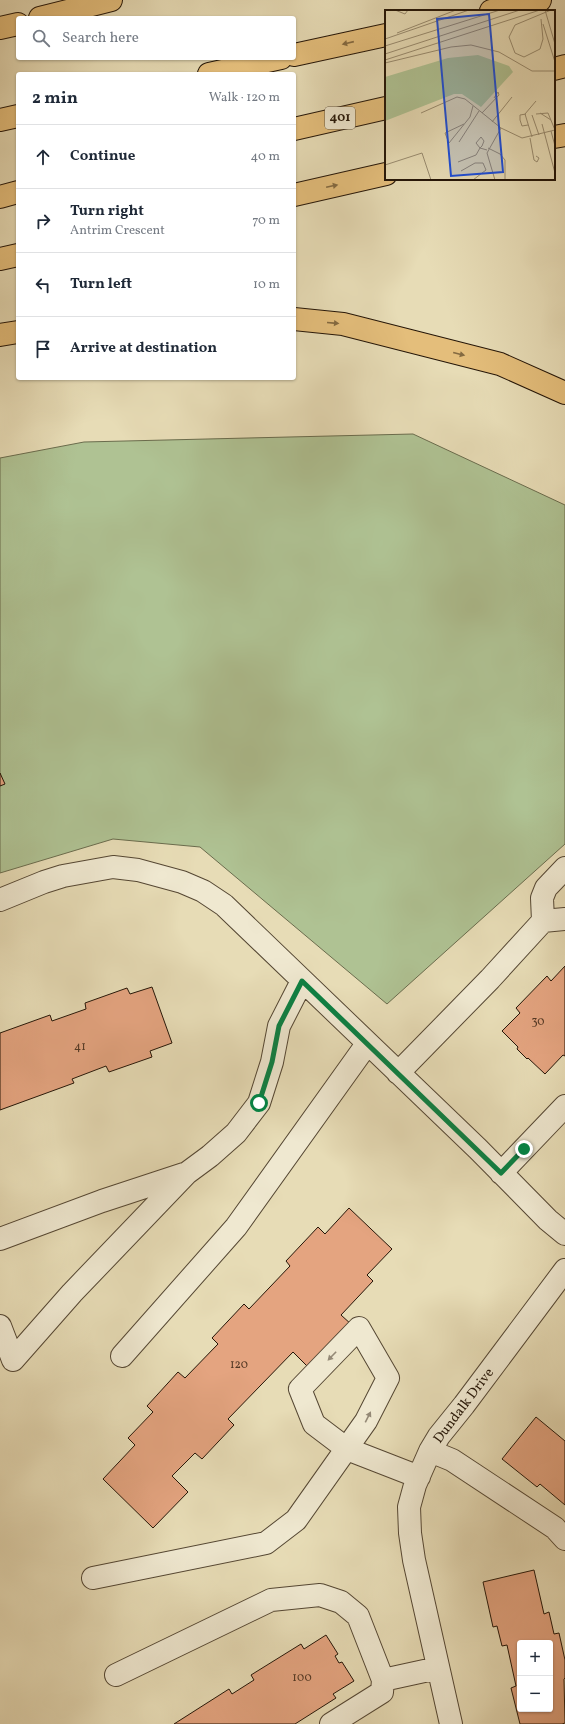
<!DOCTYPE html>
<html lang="en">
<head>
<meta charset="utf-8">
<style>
  :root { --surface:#fff; --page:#f2f2f3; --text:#1f2937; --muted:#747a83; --line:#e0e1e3 }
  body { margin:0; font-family:Vollkorn,serif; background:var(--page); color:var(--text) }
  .controls { position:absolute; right:12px; bottom:12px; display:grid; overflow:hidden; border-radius:4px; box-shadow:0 1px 3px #0004 }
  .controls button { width:36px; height:36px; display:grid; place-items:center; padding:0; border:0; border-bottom:1px solid var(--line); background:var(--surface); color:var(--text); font:20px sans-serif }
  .stop { position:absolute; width:12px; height:12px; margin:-9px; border:3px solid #0b8043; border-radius:50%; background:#fff }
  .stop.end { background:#0b8043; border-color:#fff; box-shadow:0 1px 4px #0008 }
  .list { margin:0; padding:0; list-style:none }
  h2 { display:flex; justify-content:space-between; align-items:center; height:52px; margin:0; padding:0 16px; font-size:17px }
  h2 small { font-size:13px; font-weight:400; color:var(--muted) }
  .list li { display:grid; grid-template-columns:26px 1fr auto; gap:12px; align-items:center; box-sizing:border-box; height:64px; padding:0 16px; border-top:1px solid var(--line) }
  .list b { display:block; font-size:15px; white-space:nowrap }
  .list p { margin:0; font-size:13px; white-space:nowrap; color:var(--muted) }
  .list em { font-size:13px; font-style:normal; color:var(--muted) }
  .icon { flex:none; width:22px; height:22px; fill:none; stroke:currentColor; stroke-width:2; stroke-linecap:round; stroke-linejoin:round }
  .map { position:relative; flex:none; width:565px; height:1724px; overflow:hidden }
  .search { position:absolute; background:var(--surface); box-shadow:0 1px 3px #0004; left:16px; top:16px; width:280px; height:44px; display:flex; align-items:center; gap:10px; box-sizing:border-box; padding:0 14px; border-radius:4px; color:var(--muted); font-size:15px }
  .panel { position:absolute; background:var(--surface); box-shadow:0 1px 3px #0004; left:16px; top:72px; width:280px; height:308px; border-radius:4px }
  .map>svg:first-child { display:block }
  .green { fill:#afc293; stroke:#6a6c4d }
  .building { fill:#e4a480; stroke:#241507; fill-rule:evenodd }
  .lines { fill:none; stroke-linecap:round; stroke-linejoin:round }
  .minor-casing { stroke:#554733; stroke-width:24 }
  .highway-casing { stroke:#241507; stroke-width:24 }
  .minor { stroke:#efe8d0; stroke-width:22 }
  .highway { stroke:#e4be7b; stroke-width:22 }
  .oneway { fill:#846a41 }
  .oneway2 { fill:#948976 }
  .route { stroke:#0b8043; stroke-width:5 }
  .labels { text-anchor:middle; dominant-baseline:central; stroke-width:3.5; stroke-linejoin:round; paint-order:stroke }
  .number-label { font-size:12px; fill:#543925 }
  .shield { fill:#efe8d0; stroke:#615443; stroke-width:1 }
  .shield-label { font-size:13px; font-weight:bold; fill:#241507 }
  .street-label { font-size:14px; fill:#241507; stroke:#efe8d0 }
  .inset-road { fill:none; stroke:#998c70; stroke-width:1 }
  .view { fill:#1d4ed8; fill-opacity:0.15; stroke:#1d4ed8; stroke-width:2 }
  .inset-edge { fill:none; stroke:#241507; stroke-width:2 }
</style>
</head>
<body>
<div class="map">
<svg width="565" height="1724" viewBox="0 0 565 1724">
  <rect width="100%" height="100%" fill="#e7dcb6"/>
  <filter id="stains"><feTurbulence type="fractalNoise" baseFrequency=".005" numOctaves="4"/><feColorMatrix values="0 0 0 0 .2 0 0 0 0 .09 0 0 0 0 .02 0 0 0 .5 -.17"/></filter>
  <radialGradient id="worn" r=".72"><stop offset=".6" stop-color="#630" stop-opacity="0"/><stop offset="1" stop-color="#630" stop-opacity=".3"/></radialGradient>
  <path class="green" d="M413,434L565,505V844L387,1004L200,847L113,839L0,873V458L84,442Z"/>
  <path class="building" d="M0,773L5,784L0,786Z
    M565,966V1056L563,1055L545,1074L528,1058L527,1059L517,1049L518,1047L502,1031L520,1013L516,1008L547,976L551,981Z
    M152,987L172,1043L150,1051L152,1057L109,1072L106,1066L72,1079L74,1083L0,1110V1033L50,1015L52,1021L86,1009L85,1003L127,988L130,994Z
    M349,1208L392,1249L367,1275L373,1281L341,1315L352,1325L310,1369L293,1352L228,1419L234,1425L202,1459L195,1453L172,1476L188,1492L153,1528L103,1479L135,1445L128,1438L153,1412L147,1406L178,1372L185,1378L218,1344L212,1338L244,1304L249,1309L290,1266L286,1261L318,1227L325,1234Z
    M536,1417L565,1441V1505L540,1484L537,1487L502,1459Z
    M534,1570L544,1614L549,1612L554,1634L559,1633L565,1660V1678L564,1679L565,1723L562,1724H520L511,1688L516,1686L507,1645L502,1646L497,1626L493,1627L483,1582ZM520,1643H550V1709H520Z
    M326,1635L338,1654L335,1656L339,1663L342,1662L354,1681L333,1694L336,1698L295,1724H174L229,1689L232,1694L254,1680L251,1675L301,1644L304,1649Z"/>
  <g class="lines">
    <defs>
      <path id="minor" d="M0,900L44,882L63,876L113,867L138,870L182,882L203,891L224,905L478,1149L548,1220L565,1234
        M543,921L542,898L546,888L565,868
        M398,1073L490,979L543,921L565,919
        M501,1173L565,1106
        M0,1239L102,1201L184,1174
        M0,1326L13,1360L72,1293L187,1173L210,1156L236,1133L259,1103L272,1062L279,1026L302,981
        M122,1356L236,1227L367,1044
        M430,1451L452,1460L555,1528L565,1539
        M93,1578L266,1543L296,1520L366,1421L388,1378L359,1328L300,1389L314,1424L347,1449L419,1477
        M116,1675L271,1600L320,1595L341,1602L358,1616L383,1680L382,1692L331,1724
        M383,1680L438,1668
        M451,1724L414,1560L410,1533L409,1507L415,1485L430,1451L439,1436L464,1405L565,1270"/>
      <path id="highway" d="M491,11L540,0
        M40,18L111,0
        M0,28L18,24
        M294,55L386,35
        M554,69L565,66
        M209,74L281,58
        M0,120L18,116
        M294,129L386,108
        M554,137L565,135
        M294,195L386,174
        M0,197L18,192
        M0,259L18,255
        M294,319L343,324L500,364L565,393
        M0,335L18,332"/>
    </defs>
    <use href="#minor" class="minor-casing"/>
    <use href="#highway" class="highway-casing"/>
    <use href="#minor" class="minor"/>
    <use href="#highway" class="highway"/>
  </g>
  <defs><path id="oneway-solid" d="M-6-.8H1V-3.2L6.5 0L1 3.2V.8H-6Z"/></defs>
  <g class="oneway">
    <use href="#oneway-solid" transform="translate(348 43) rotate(167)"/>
    <use href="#oneway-solid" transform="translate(332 186) rotate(-12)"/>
    <use href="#oneway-solid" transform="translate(333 323) rotate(5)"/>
    <use href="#oneway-solid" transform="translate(459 354) rotate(14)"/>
  </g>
  <g class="oneway2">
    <use href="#oneway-solid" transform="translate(332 1356) rotate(134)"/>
    <use href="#oneway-solid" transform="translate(368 1417) rotate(-63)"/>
  </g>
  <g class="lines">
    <path class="route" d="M259,1103L272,1062L279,1026L302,981L501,1173L524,1149"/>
  </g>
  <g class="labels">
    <g class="number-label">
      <text x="538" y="1022">30</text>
      <text x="80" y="1047">41</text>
      <text x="239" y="1365">120</text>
      <text x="302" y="1678">100</text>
    </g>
    <rect class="shield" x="325" y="107" width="30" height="22" rx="3"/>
    <g class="shield-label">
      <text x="340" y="118">401</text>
    </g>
    <g class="street-label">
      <text transform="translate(464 1406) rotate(-53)">Dundalk Drive</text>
    </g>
  </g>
  <g transform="translate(385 10)">
    <rect width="170" height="170" fill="#e7dcb6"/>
    <path d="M93,45L124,56L128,62L96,97L77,84H69L0,111V67L63,48Z" fill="#afc293"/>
    <path class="inset-road" d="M10,0L20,4L23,0M160,0L170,34M156,9L158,29L155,39L139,47L130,43L124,27L130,15L166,0M158,14L170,52M12,23L71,0M0,29L84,0M0,36L115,0M0,44L135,0M0,50L155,0M0,53L66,37L86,35L114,42L147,61H170M36,103L72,87L80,89L116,118L137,128L170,120M97,103L114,85L113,82L109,88M155,103L166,110M141,104L135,105V110L137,116L143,115M151,104L163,103L170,120M147,105L154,125M107,112L127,87M79,114L60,123L64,133L85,107L88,96M157,114L170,163M166,121L170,136M147,127L140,104L151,91M145,128L149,150L152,152L154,148L151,146M74,132L94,101M103,138L115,144L120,150V170M73,152L91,145L95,138L97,136L99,131L96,127L91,133L95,138L102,140M0,155L37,143L46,170M76,161L90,153H98L101,160L88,170M110,170L102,143L116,118"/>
    <path class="view" d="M104,4L118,162L66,166L52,9Z"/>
    <rect width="170" height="170" class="inset-edge"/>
  </g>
  <rect width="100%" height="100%" filter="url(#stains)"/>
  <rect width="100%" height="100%" fill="url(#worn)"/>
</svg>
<div class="controls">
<button>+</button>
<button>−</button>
</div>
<div class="stop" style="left:259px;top:1103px"></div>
<div class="stop end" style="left:524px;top:1149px"></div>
<div class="search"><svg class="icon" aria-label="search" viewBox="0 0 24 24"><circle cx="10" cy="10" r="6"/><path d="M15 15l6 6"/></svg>Search here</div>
<section class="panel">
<h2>2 min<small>Walk · 120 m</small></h2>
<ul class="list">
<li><svg class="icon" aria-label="ahead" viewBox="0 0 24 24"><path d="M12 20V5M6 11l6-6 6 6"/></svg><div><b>Continue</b></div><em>40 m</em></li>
<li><svg class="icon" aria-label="right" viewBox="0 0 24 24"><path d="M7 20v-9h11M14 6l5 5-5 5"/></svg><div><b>Turn right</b><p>Antrim Crescent</p></div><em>70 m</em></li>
<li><svg class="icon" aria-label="left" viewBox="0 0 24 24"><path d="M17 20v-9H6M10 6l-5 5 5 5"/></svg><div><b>Turn left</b></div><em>10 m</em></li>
<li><svg class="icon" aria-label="arrive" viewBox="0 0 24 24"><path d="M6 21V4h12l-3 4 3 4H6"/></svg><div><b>Arrive at destination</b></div></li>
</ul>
</section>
</div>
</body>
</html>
